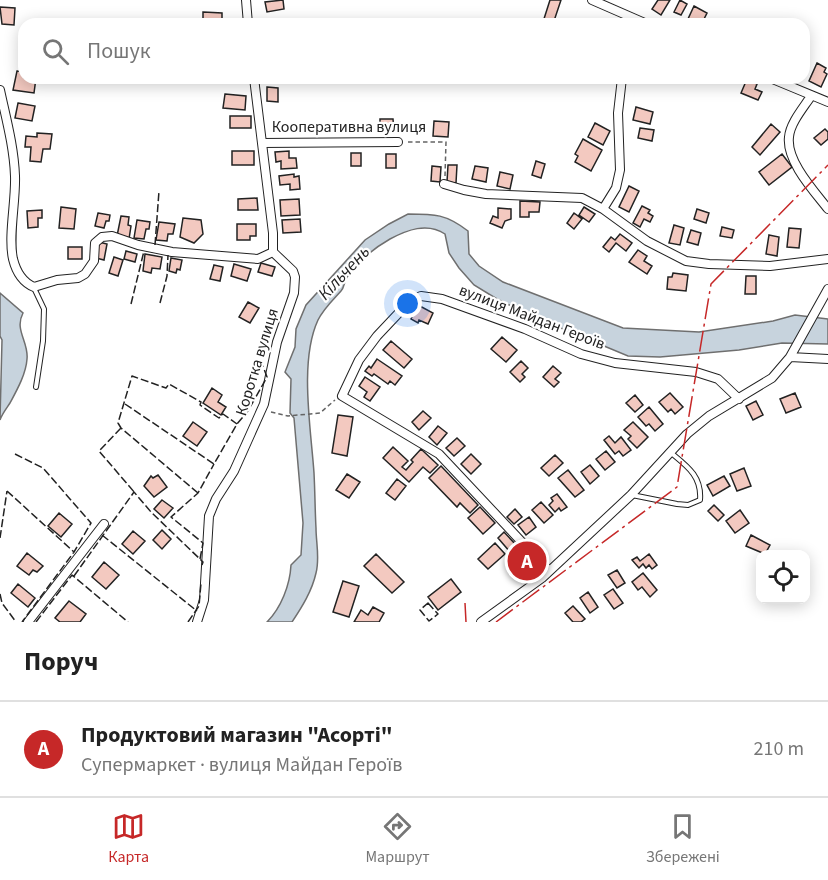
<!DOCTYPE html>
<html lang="uk">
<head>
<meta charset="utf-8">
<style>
  :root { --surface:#fff; --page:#f6f6f6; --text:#222; --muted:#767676; --line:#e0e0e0; --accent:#c62828 }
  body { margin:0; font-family:"Source Sans 3",sans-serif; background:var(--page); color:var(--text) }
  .controls { position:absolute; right:18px; bottom:18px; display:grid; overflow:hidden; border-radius:12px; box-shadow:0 3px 15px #0003 }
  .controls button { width:54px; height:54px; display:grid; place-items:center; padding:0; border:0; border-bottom:2px solid var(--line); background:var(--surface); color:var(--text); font:30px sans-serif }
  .you { position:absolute; left:408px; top:304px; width:21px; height:21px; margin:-15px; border:4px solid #fff; border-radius:50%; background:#1a73e8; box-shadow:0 0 0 9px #1a73e833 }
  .badge { display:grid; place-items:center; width:39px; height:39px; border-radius:50%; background:var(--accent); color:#fff; font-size:20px; font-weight:700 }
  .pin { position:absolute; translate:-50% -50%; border:3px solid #fff; box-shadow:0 2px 6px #0006 }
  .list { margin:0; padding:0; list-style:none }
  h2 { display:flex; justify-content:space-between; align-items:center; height:78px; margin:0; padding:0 24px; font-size:26px }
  h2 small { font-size:20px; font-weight:400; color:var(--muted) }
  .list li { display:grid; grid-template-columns:39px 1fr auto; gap:18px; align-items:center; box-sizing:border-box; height:96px; padding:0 24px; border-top:2px solid var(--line) }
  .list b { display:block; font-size:22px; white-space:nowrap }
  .list p { margin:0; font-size:20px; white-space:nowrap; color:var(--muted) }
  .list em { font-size:20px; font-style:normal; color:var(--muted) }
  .icon { flex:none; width:33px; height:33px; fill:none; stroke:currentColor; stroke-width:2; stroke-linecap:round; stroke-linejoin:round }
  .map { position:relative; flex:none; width:828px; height:622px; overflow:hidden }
  .search { position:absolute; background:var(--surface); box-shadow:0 3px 15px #0003; left:18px; right:18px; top:18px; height:66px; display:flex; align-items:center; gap:15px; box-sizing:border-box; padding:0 21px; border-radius:18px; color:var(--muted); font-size:22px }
  .sheet { height:174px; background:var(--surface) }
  nav { display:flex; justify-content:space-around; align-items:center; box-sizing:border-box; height:84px; border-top:2px solid var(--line); background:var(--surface); font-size:16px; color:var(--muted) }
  nav a { display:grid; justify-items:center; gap:3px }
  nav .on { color:var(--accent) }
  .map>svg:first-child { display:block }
  .water { fill:#c7d3dd; stroke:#6f6f6f; stroke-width:1.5 }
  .building { fill:#f3c9c0; stroke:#222; stroke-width:1.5 }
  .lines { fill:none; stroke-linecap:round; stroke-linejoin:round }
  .lane-casing { stroke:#222; stroke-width:6 }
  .street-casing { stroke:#222; stroke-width:10 }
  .path { stroke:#646464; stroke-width:1.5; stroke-dasharray:4.5 3; stroke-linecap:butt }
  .lane { stroke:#fff; stroke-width:4 }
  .street { stroke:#fff; stroke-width:8 }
  .fence { stroke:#222; stroke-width:1.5; stroke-dasharray:8 3; stroke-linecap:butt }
  .power { stroke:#c62828; stroke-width:1.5; stroke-dasharray:21 4.5 3 4.5; stroke-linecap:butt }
  .labels { text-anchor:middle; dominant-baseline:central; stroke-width:4.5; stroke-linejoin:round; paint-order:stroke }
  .street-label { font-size:16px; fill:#222; stroke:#fff }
  .water-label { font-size:18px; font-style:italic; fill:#222; stroke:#fff }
</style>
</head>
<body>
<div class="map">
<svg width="828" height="622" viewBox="0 0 828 622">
  <rect width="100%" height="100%" fill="#fff"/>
  <path class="water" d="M408,214C435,214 446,214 468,231L469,254L479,266L503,282L623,328L699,332L773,321L795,315L828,319V344L782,343L739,350L660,357L628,356L532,316L497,299L474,285L459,268L449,253L445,234C427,222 407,230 390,239C374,248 355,263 346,279C344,283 344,288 341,291C333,300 324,308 318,320C299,361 311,429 314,473C315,492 315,510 316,528C316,543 320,558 316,573C312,591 302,607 292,622H267C281,608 290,585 291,565L301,555L303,523L294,418L290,413L291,379L285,372L295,347L296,329L306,305L365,240L389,224Z
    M0,293L23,313C14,330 29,342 27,359C26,374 17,390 10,403C6,409 2,414 0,420L2,340L0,336Z"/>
  <path class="building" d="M283,0L284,9L267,12L265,2Z
    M550,0H561L553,24L543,22Z
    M658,0H670L661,15L652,9Z
    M680,0L687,4L681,15L674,12Z
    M694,6L707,13L703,21L699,19L696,23L688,19Z
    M0,7L15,8L14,25L2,24Z
    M203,12L222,13V22H219V24H203Z
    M817,63L826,68L824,72L827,74L821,87L809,81Z
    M17,71L24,72V78H36L34,93L13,90Z
    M747,79L757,84L755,89L762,92L758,100L741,93Z
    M267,87L278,88V102L267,101Z
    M225,94L246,96L245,110L223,108Z
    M18,103L35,106L32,121L15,118Z
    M636,107L653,112L650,124L633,120Z
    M230,116H251V128H230Z
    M380,119H393L394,131H380Z
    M434,121L449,122L448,137L433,136Z
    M595,123L610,131L603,145L588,137Z
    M771,124L780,132L760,155L752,147Z
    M640,128L654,130L652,141L638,138Z
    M825,129L828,132V139L821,145L814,138Z
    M37,133L52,134L50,149H43L41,162L30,161L31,147H25L26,136L37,137Z
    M583,139L602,150L591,171L575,162L578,156L575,154Z
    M232,151H254V165H232Z
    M289,151V158H296L297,168L281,169V161L276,162L275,152Z
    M351,153H361V166H351Z
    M386,154H396V168H386Z
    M782,154L792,167L769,185L759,172Z
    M536,161L545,164L541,178L532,175Z
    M448,165H457L456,183L447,182Z
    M432,166L441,167L440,182L431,181Z
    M475,166L488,168L486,182L472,179Z
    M500,172L513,175L510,189L497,186Z
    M294,174V177L299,176L300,189L290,190V184L280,185L279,176Z
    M629,186L639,191L629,212L619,207Z
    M257,198L258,210H238V199Z
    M299,199L300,215L281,216L280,200Z
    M520,201L540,202L539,212H529V217H520Z
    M642,206L650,210L648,213L653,216L650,222L644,219L640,227L633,223Z
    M61,207L76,209L74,229L59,228Z
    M584,207L595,214L589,222L579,215Z
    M498,208L511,209V219L505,221L502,228L490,223L493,216L498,218Z
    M697,209L709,213L706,223L694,219Z
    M42,210V218H38V227L28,228L27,211Z
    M98,213L110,215L109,221H106L104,228L95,226Z
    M574,213L582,219L574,229L567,223Z
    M121,216L129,217L128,225L131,226L129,239L117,236Z
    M183,218L201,220L203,234L194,243L180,237Z
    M300,219L301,232L283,233L282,220Z
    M137,220L150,222L149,229H146L144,239L134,238Z
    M159,222L175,224L173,234H168L167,241L156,240Z
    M237,224H256V236H250V240H237Z
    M674,225L684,228L680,245L669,243Z
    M722,227L734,230L732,238L720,236Z
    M789,228L801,229L799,248L787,247Z
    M691,230L701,233L698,245L687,242Z
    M620,234L632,243L626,251L616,243L609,252L603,247L611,237L615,240Z
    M769,235L779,237L777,256L766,254Z
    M99,242L107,244L104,260L96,258Z
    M68,247H82V259H68Z
    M638,250L647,256L644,261L652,266L647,274L629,262Z
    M126,251L137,254L135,262L124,259Z
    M145,254L162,257L160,269L152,268L151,273L143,271Z
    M114,257L123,260L118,276L109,273Z
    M171,258L182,260L180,270L177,269L176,273L169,271Z
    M261,263L275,267L272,276L258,272Z
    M234,264L251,269L247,281L231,276Z
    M214,265L223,267L220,281L210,279Z
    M673,273L688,275L686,291L667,289L668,277H672Z
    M746,276H756V294H745Z
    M248,302L259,308L250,323L239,317Z
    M418,305L433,313L428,324L419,320L418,323L411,319Z
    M502,337L517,350L506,362L491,349Z
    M391,341L412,359L404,368L383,350Z
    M377,359L402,376L395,385L390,381L388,384L374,374L372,376L365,371L369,366L371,368Z
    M521,361L528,368L522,374L525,377L520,382L510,372Z
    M553,366L561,373L555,379L559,382L554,387L543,377Z
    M365,377L380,387L370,401L364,397L367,392L359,386Z
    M212,388L222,395L218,402L226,407L221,415L203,403Z
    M670,393L683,407L675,414L671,409L668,412L659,402Z
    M795,393L801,407L786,413L780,399Z
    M635,395L643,405L635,412L626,403Z
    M756,401L763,415L753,420L746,406Z
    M649,407L663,424L655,431L649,424L646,426L638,417Z
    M423,411L431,418L419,430L412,422Z
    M338,415L353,417L347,456L332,453Z
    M193,422L207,432L197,446L183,436Z
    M633,422L648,437L637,448L628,439L631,436L624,430Z
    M438,426L447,433L437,445L429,437Z
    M609,436L615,443L621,437L631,450L623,456L619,451L615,454L604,440Z
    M457,438L465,446L454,456L446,448Z
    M393,447L408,461L402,467L406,470L413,462L411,460L421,449L438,465L430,473L423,467L409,482L383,458Z
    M606,451L615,462L605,470L596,459Z
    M471,454L481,464L471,474L461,464Z
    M555,455L563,463L549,476L541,468Z
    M590,465L599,476L590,484L581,472Z
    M441,466L478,505L470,513L460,503L457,507L429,478Z
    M744,468L751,486L737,491L730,474Z
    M568,470L584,490L575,497L558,478Z
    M347,474L360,482L349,498L336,490Z
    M158,475L167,487L154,497L144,486L151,476L153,478Z
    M724,476L730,486L713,496L707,485Z
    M397,479L406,486L395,500L386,493Z
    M557,494L567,507L561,511L559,508L555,512L549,505L553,501L551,498Z
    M162,500L173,508L164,518L154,509Z
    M541,502L553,515L544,523L532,510Z
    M714,505L724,515L718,521L708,511Z
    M480,507L495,523L483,534L468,518Z
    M515,509L522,517L514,524L507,517Z
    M740,510L749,523L735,533L726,521Z
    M59,513L72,524L61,537L48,526Z
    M529,517L536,527L526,535L518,525Z
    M162,530L171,539L162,549L153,540Z
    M133,531L145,541L133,554L122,544Z
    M504,532L517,546L510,552L498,538Z
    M751,535L770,545L765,554L746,546Z
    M495,543L505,554L488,569L478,559Z
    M27,553L43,566L37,572L33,570L29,575L17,566Z
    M526,553L535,563L529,569L520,558Z
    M376,554L404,582L392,593L364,566Z
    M649,554L657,565L652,569L649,565L646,568L643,564L639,568L632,560L637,557L640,561Z
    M104,562L119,575L106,589L92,577Z
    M617,570L625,583L617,588L608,575Z
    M643,573L657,590L650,597L642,587L638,590L632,582Z
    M451,579L461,592L438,610L428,597Z
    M343,581L359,586L349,617L333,612Z
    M18,584L35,598L28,607L11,593Z
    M613,589L623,603L614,609L604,595Z
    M588,592L598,607L590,613L580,598Z
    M69,601L86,614L80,622H60L55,618Z
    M573,606L585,619L581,622H573L565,613Z
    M373,607L384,613L379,622H354L361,610L368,615Z"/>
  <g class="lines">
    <defs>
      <path id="lane" d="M34,288L44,309L43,341L36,387
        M632,495L677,504L688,505L700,500C702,476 687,466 670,452"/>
      <path id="street" d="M246,0L248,24
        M592,0L647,24
        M770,78L828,102
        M0,90C6,118 14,147 15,176C16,201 8,236 13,259C16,271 22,282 34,287L57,280L78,278L85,274L94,261L95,243L102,237L112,236L138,245L172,252L258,259L273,252
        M811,96C804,107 790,123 789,137C786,161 814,191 828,209
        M262,143L398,142
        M444,184L464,190L486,194L582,198L603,209L647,241L686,261L709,264L770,266L828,259
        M603,209L616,188L620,170L618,113L622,78
        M790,357L828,359
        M549,571L439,454L342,396L359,360L377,336L410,301L421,296L442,299L525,329L581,354L615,363L696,372L718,379L739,399
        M28,622L104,524
        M197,622L204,600L209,516L216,499L234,471L264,404L277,342L294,293L295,277L293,271L273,252V233L254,78
        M481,622L542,578L631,495L687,434L709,416L772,378L790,357L828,289"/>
    </defs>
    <use href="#lane" class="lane-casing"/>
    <use href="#street" class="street-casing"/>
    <path class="path" d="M408,142H446L445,176
      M271,412L288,416L320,413L335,400"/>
    <use href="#lane" class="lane"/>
    <use href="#street" class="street"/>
    <path class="fence" d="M155,245L159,191
      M160,303L167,276L168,255
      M131,304L144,251
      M125,404L214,464L237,424L248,411L267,377L263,366L257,361
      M121,428L99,451L135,493
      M15,454L43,468L91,523L74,552L22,622
      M7,491L74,552
      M198,493L121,428L118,423L132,376L166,388L169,384L201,402L200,405L219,418L223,414L237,424
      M102,535L197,611
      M0,538L7,491
      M200,559L203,543L171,517L198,493L214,464
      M74,576L134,492L151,512L203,562L202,565
      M0,594L2,603L16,622
      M428,603L438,614L429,621L420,610Z
      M36,622L72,575L128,622
      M188,622L199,606L201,583"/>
    <path class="power" d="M465,603L466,622
      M496,622L677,487L711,284L828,165"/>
  </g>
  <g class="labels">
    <g class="street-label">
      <text x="349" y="127">Кооперативна вулиця</text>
      <text transform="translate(532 317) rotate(21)">вулиця Майдан Героїв</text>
      <text transform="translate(257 362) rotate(-73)">Коротка вулиця</text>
    </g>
    <g class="water-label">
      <text transform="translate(344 273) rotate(-47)">Кільчень</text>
    </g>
  </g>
</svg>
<div class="controls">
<button><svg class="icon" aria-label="locate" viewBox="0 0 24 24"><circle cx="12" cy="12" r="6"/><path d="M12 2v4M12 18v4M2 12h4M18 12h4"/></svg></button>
</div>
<div class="you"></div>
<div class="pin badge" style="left:527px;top:561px">A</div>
<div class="search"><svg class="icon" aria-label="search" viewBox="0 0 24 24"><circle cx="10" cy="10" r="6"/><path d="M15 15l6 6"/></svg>Пошук</div>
</div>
<section class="sheet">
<h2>Поруч<small></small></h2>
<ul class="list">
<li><span class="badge">A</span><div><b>Продуктовий магазин &quot;Асорті&quot;</b><p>Супермаркет · вулиця Майдан Героїв</p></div><em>210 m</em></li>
</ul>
</section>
<nav>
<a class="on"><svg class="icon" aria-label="map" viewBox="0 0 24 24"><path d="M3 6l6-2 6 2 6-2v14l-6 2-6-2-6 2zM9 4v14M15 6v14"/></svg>Карта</a>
<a><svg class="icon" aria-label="directions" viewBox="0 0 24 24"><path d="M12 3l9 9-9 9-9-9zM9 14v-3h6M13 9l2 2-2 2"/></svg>Маршрут</a>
<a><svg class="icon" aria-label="saved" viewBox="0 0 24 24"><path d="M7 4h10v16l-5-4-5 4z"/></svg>Збережені</a>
</nav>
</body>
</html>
